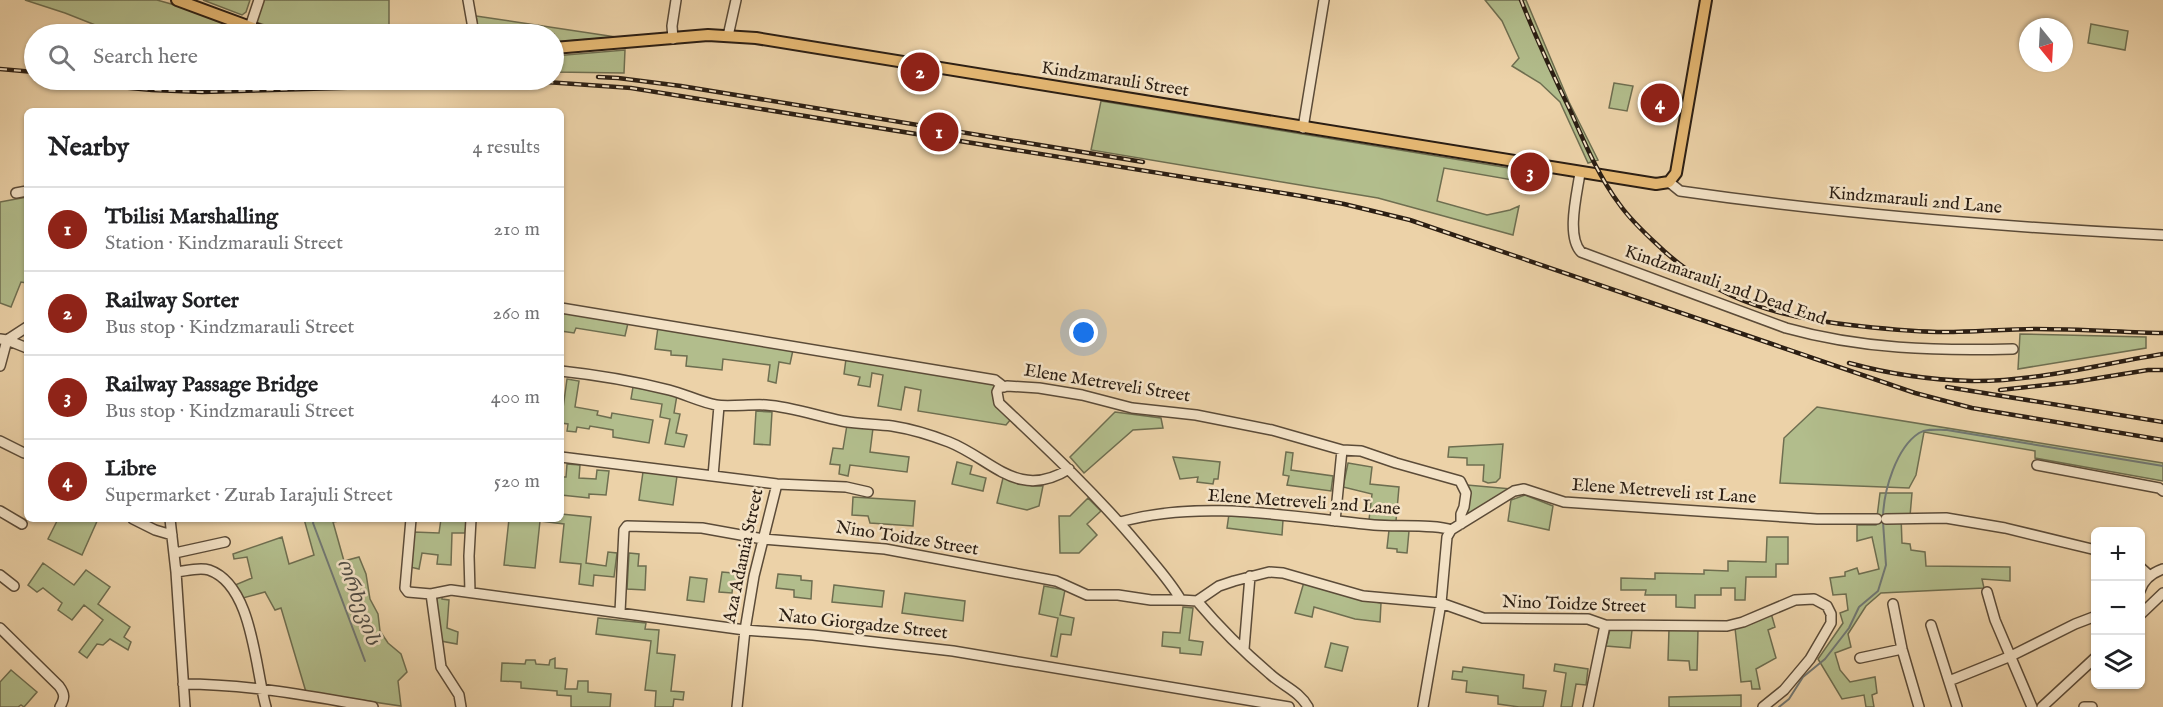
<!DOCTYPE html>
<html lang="en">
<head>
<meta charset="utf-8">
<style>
  :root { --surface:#fff; --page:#f2f2f2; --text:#202124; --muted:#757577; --line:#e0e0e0; --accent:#8f2418 }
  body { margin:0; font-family:"IM FELL English","Noto Serif Georgian",serif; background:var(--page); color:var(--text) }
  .controls { position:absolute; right:18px; bottom:18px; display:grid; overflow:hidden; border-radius:9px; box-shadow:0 2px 4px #0004 }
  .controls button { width:54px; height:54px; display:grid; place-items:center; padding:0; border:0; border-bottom:2px solid var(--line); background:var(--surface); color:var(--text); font:30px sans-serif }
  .compass { position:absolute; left:2019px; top:18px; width:54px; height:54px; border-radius:50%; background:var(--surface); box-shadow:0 2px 4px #0004; rotate:162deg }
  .you { position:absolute; left:1084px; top:333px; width:21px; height:21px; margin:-15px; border:4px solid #fff; border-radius:50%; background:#1a73e8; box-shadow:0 0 0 9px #1a73e833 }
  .badge { display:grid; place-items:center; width:39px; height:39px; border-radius:50%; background:var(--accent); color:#fff; font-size:20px; font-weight:700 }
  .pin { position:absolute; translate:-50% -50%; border:3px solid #fff; box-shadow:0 2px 6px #0006 }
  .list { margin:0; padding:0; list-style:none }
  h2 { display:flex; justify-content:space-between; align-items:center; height:78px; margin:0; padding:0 24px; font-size:26px }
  h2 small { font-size:20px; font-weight:400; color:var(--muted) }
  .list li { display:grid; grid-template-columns:39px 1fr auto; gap:18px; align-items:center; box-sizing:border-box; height:84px; padding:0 24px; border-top:2px solid var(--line) }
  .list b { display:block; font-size:22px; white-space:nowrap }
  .list p { margin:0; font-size:20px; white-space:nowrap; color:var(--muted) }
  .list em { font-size:20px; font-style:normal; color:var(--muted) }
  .icon { flex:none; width:33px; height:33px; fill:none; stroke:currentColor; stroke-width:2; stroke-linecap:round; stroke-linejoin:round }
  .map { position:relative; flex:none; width:2163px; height:707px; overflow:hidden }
  .search { position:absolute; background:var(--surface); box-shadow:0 2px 4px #0004; left:24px; top:24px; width:540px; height:66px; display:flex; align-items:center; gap:15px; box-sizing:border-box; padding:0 21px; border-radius:33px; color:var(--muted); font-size:22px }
  .panel { position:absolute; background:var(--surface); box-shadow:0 2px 4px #0004; left:24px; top:108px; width:540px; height:414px; border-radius:9px }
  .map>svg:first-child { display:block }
  .green { fill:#b2bd8c; stroke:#6e6e50; stroke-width:1.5 }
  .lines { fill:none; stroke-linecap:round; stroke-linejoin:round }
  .stream { stroke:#717874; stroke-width:2 }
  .minor-casing { stroke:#5b4b38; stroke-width:12 }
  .major-casing { stroke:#2b1e13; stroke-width:14 }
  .minor { stroke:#f3e2c6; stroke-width:9 }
  .major { stroke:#e6b974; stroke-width:10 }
  .rail-casing { stroke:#2b1e13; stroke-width:4.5 }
  .rail { stroke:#f3e2c6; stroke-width:2; stroke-dasharray:7; stroke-linecap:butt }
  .labels { text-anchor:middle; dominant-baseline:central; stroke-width:5; stroke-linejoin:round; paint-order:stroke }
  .street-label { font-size:18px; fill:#2b1e13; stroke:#f3e2c6 }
  .water-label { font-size:20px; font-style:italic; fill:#4e4b44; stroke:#f3e2c6 }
</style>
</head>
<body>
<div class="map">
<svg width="2163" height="707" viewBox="0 0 2163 707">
  <rect width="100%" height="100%" fill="#ecd2a8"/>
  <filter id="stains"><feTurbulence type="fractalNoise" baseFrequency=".00333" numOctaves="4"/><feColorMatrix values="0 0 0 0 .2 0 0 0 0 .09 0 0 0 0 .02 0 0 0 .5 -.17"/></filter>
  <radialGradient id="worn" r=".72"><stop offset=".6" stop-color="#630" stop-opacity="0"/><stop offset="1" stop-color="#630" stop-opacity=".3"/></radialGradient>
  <path class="green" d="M25,0H157L182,7L255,34H118L65,13Z
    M203,0H250L246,12L242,15Z
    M262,0H389V34H403H290L256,22Z
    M1485,0H1526L1569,102L1598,160L1588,163L1560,102L1540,83L1512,66L1519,58L1502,21Z
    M476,16L616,37L554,42V34H479Z
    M2091,24L2128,31L2125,50L2088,43Z
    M625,50L624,73L554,72V56Z
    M1614,83L1633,86L1627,111L1609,108Z
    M1101,101L1527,171L1524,182L1444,168L1437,201L1487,215L1510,210L1519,206L1513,235L1378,198L1091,150Z
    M27,197V283L21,282L11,307L0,303V202Z
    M561,311L628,323L625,336L576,328L574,333L561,331Z
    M658,327L793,350L790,364L779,362L776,383L768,381L770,365L723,359L722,370L686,366L687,356L671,355V351L655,349Z
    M2020,334L2146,337V348L2018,369Z
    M846,359L993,383L997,386C985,399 1002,411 1011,419L1006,425L918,411L921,390L905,387L901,410L878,406L883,375L872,373L870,387L858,385L860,377L844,374Z
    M567,379L579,381L575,407L598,411L597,415L611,418L612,413L653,420L649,443L613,437V430L590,426L589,429L577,427L576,432L567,431L568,424L561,423Z
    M633,387L677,395L674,413L680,414L676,433L687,435L684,447L665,444L670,419L660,417L662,404L631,399Z
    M1817,407L2163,463V481L2035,458V451L1924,432L1916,475L1909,488L1780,483L1784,438Z
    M756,411L772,412L770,445L754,444Z
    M1115,412L1161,418L1163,428L1133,430L1084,473L1070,457Z
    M847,425L873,428L870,452L909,457L907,472L850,465L848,476L839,474L840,465L830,464L833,448L843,449Z
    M1503,444L1500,478L1496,482L1488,483L1483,481L1484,465H1467V458L1448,457L1449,447Z
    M1286,452L1293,453L1291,470L1333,476L1331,491L1287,485L1289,476L1283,475Z
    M1173,457L1220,462L1218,479H1214L1213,484L1197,482L1198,477L1180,479Z
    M957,462L972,466L970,474L986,478L983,491L952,484Z
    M1348,463L1372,467L1370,484L1399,487L1396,521L1369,520L1372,494L1343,487Z
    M567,464L580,465L579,478L596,479L597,470L609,471L606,495L589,494V498L561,495V477H566Z
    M643,472L677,476L673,505L639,500Z
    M1008,477L1032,486H1043L1039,506L1027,510L997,503L1003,478Z
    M1467,485L1512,489L1465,518L1470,493Z
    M1880,493H1912L1910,516H1901L1902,543L1910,544L1911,550L1925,552L1926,566L2010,567V581L1982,579L1984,588L1881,593L1866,606L1848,634L1851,647L1835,653L1840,670L1850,682L1875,677L1877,693L1872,695L1874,707H1866L1864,695L1842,699L1818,659L1843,623L1840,613L1848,610L1846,594L1833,595L1830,578L1845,576V572L1857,568L1859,574L1879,569L1872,537L1857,541V525H1876Z
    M1525,495L1553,506L1549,530L1508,521L1511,500Z
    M853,497L915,501L913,526L870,523L868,516L852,515Z
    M1088,498L1101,511L1087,524L1097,535L1079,553H1060L1059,516H1070Z
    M561,514L591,517L586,563L606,566L608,552L617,553L614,577L594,575L593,586L579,584L581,564L560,562L564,524L540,521L535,568L504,565L509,519L558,520L561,519Z
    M1229,514L1283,520L1282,535L1227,528Z
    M55,519H98L82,555L48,539L57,521Z
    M304,519H351L333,522L344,561L359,557L366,574L370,599L378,614L380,631L388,643L401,654L407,672L398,681L401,706L306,692L281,608L275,610L265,592L243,598L235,585L252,578L247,557L234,559L233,554L282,537L289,564L314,555Z
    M441,519H467L465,533H452L451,565L437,564L438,555L422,553L419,569L410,567L414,532L439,533Z
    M1389,530L1409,531L1407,553L1397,552V549L1387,548Z
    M1767,537H1788V564H1776V577H1746L1745,600H1735V588H1721V595H1695V608L1676,607V595H1645L1646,590H1621V578L1655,579V573L1704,574V570L1728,571V561L1766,562Z
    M629,553L639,554L638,566H646L645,590L627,589Z
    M43,563L74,585L86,570L110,587L98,604L130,627L124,637L131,642L128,650L110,639L103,645L97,644L87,658L79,652L103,620L84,605L72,620L58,610L62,603L43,588L37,592L28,585Z
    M722,572L744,574L743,586L733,584L732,593L719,592Z
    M778,574L801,576V580L812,581L811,599L794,597V590L776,588Z
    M690,577L707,579L704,602L687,600Z
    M1304,582L1355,598L1381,603L1380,622L1355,619L1314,607L1312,617L1295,613Z
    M834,585L884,591L882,607L832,602Z
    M1044,586L1065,590L1060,615L1074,618L1071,635L1061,634L1057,657L1051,656L1058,618L1039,614Z
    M905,593L965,601L963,621L902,613Z
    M442,594V599L449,600L447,628L458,632L457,644L441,641L436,601L438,596Z
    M1183,607L1193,608L1189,640L1203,642L1201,655L1180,653V648L1162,646L1163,632L1180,633Z
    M1771,613L1775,627L1768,630L1776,658L1756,669L1760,689H1752L1751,681L1741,682L1735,628Z
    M598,618L646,623L645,629L659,630L657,653L675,655L671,691L684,692L683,700L674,699L673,707H655L656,691L645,690L651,641L596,634Z
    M1610,629L1632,630L1630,648L1606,646Z
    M1669,629H1698L1697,670H1690L1689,661L1668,660Z
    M1331,643L1348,647L1342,671L1325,667Z
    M555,658V668L567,669L565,689H577L578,681H588V692L611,694L610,707H571V696L557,695V691L521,688V682L501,681L502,663L525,664L526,660H535L536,664L549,665L550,660Z
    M1555,664L1588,669L1586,685L1576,684L1572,707H1561L1566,673L1554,671Z
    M1463,667L1524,675L1523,688L1546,691L1543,707H1519L1498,704V696L1466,692L1467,681L1452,679L1453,671L1462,672Z
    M11,670L37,692L24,707L21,705L18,707H0V682Z
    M1741,695V707H1669V697Z"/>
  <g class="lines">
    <path class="stream" d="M1883,516C1884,490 1896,448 1919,433C1927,428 1938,430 1947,430L2163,466
      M314,519L313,523L365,661
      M1779,707L1789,699L1803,677L1825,659L1849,628L1859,607L1878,591L1886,565L1883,522"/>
    <defs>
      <path id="minor" d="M468,0L474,34
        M250,27L259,0
        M728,36L736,0
        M673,39L672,26L676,0
        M1303,128L1324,0
        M1580,173C1577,194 1566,236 1581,252L1786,328C1861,349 1936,351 2013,349
        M1669,182L1680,191C1840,214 2001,227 2163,235
        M16,193L27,191
        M561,308L995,380L1004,387
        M0,339L7,340L27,348
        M7,340L27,327
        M0,366L7,340
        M561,371C598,375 633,381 669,390C685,394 700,402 716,405C728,407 752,404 766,405C792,407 817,416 842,421C858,424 875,424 892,426C911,429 931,435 949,442C992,459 1018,501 1069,469
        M0,441L24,453
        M561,457L777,484L846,487L868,492
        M2037,465L2159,488L2163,491
        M713,476L719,406
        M0,511L22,524
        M133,519L155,530L172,535
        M170,519L176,572L185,707
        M411,519L405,588L408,592L431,594L441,667L459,695L461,707
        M1886,519L1946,518L2005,528L2096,550
        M1335,521L1342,450
        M1120,522C1203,499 1289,517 1374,525C1393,527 1436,524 1451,530
        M175,553L225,542
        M2140,567L2150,576
        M176,572C186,571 199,567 209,570C253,585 255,669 266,707
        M0,575L14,586
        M2140,591C2143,580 2152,573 2163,569
        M470,592L469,556L471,519
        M1987,592L1995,620L2032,707
        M431,594L451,590L745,630L813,635L953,651L1289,707
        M1197,601L1219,586L1234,581L1269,572L1283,573L1363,596L1441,603L1483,618L1588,619L1605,625L1727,626L1743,622L1795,600L1814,599L1827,606L1831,614V623L1810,659L1784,690L1763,707
        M1893,604L1902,649L1919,707
        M620,612L624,530L627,526L702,528L763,539L885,549L1056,581L1087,595H1118L1151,600H1181
        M2140,615L2163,593
        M1931,625L1957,707
        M0,628L59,686C65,694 65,698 60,707
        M1244,649L1250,576
        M1860,658L1902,649
        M1949,681L2011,656L2075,624L2096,616
        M183,684C247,684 310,696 373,707
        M737,707L745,630L754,576L777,484
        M1308,707C1299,691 1283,686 1270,674C1244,652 1219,627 1197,601L1181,600C1170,581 1155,565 1142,549C1098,496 1049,450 999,403L997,392L999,388L1007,386L1039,388L1082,395L1132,408L1196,415L1272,430L1342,450L1361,451L1396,463L1460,481L1466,493L1464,507L1461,514V524
        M1423,707L1441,603L1447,537L1451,530L1514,491L1524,489L1564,502L1817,519H1877
        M1588,707L1605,625
        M2042,707L2096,657
        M2084,707H2092"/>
      <path id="major" d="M177,0L269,34
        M554,48L708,35L756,38L1656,184L1669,182L1676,173L1706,0"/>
    </defs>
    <use href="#minor" class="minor-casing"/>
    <use href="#major" class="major-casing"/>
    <use href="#minor" class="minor"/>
    <use href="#major" class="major"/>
    <defs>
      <path id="rail" d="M1521,0C1536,38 1553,75 1571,112C1585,144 1599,177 1620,205C1632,222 1648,236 1664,251C1722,303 1783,318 1859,326C1887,329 1916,332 1945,332C1975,332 2005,329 2036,329C2078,329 2121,332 2163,333
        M0,69L34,72
        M598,77L618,78L681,86L1143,162
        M43,80L152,90L202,92L546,82L631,88L1301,196L1344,204L1410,220L1915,393L1972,408L2163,440
        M1849,363C1889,374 1930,380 1972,381C2034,382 2101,364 2163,354
        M1947,387L2163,422
        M2000,390L2074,382L2148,370H2163"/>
    </defs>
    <use href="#rail" class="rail-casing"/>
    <use href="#rail" class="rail"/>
  </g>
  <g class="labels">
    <g class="street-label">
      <text transform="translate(1115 80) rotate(9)">Kindzmarauli Street</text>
      <text transform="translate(1915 201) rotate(5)">Kindzmarauli 2nd Lane</text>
      <text transform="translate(1725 286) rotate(19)">Kindzmarauli 2nd Dead End</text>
      <text transform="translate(1107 384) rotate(9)">Elene Metreveli Street</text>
      <text transform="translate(1664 492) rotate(4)">Elene Metreveli 1st Lane</text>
      <text transform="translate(1304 503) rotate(4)">Elene Metreveli 2nd Lane</text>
      <text transform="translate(907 539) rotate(9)">Nino Toidze Street</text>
      <text transform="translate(744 556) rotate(-78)">Aza Adamia Street</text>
      <text transform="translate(1574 605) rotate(2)">Nino Toidze Street</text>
      <text transform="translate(863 625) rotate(6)">Nato Giorgadze Street</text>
    </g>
    <g class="water-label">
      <text transform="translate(358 602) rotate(70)">ორხევის</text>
    </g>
  </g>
  <rect width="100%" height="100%" filter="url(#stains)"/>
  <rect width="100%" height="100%" fill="url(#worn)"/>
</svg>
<div class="controls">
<button>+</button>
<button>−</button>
<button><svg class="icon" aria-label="layers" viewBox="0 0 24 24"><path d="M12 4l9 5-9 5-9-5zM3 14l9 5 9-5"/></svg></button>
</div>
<svg class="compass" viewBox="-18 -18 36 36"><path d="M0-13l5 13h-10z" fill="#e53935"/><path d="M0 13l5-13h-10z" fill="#757577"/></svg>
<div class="you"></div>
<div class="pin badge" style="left:939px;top:132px">1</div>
<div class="pin badge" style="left:920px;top:72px">2</div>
<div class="pin badge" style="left:1530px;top:172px">3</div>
<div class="pin badge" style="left:1660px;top:103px">4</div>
<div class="search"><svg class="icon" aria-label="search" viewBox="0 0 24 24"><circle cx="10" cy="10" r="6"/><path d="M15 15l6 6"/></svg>Search here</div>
<section class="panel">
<h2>Nearby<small>4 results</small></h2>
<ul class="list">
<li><span class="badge">1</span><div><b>Tbilisi Marshalling</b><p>Station · Kindzmarauli Street</p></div><em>210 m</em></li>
<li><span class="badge">2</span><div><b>Railway Sorter</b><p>Bus stop · Kindzmarauli Street</p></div><em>260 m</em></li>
<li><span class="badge">3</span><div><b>Railway Passage Bridge</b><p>Bus stop · Kindzmarauli Street</p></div><em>400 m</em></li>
<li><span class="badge">4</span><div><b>Libre</b><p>Supermarket · Zurab Iarajuli Street</p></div><em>520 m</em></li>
</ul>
</section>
</div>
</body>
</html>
